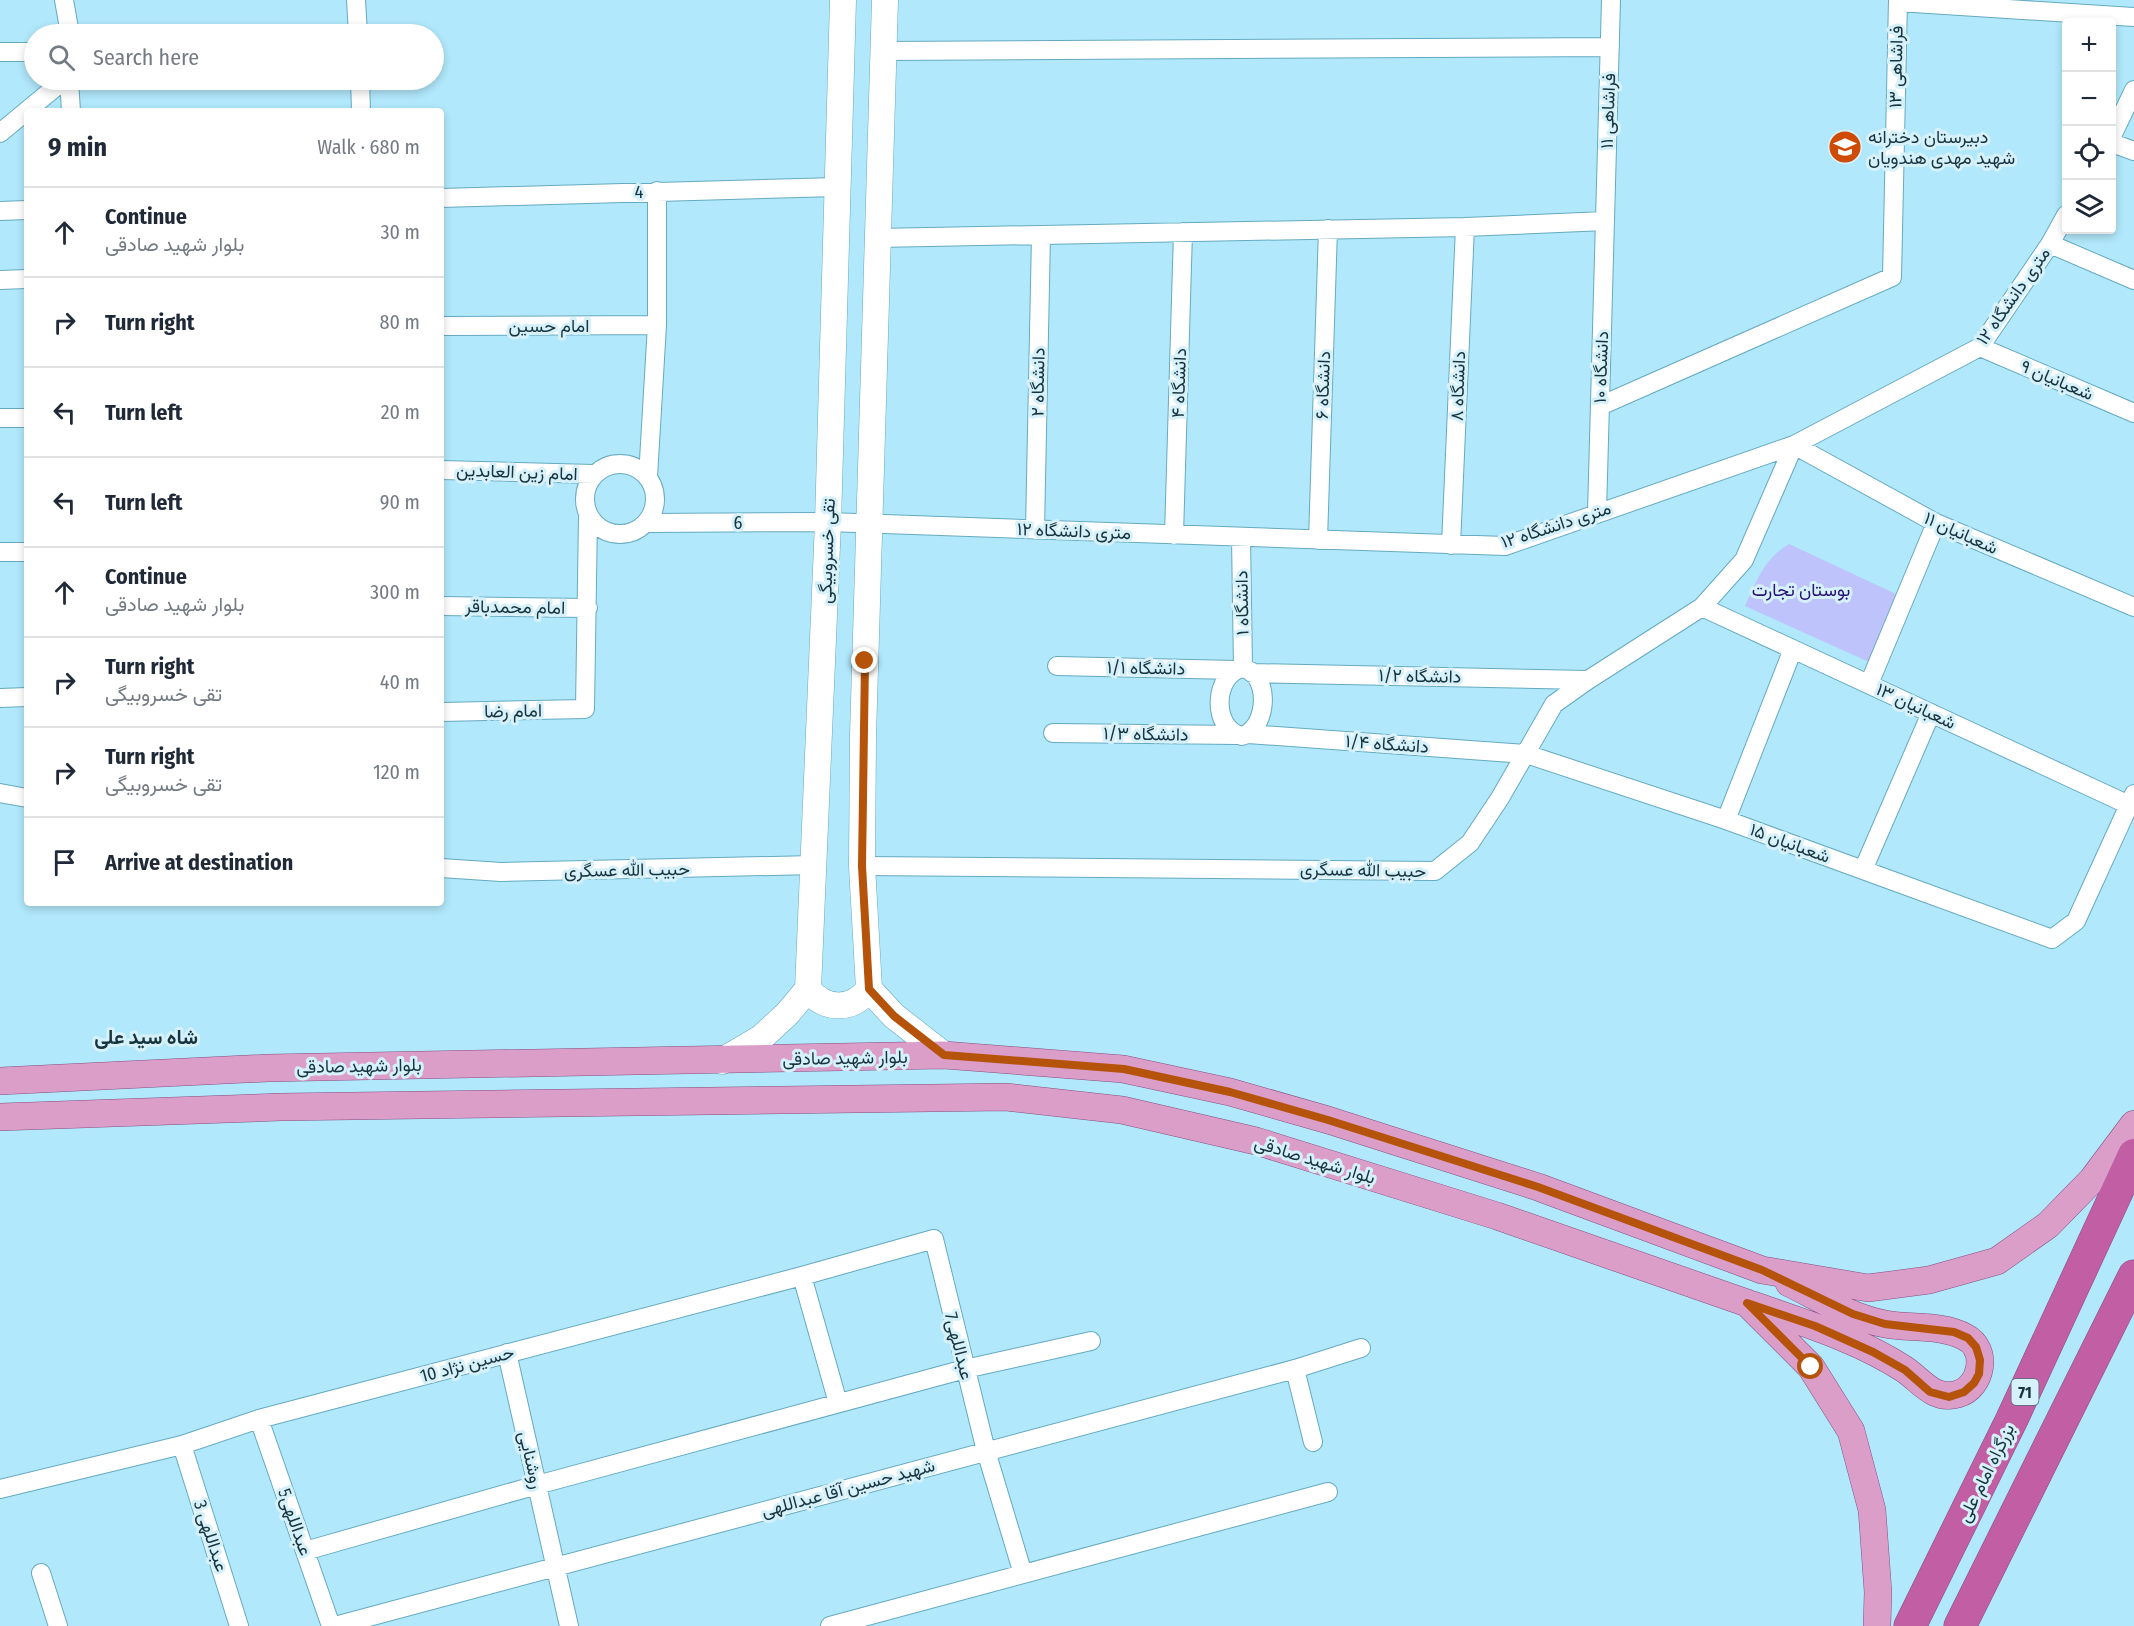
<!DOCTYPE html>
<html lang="en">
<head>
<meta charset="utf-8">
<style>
  :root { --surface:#fff; --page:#f6f6f7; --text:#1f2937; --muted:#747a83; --line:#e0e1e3 }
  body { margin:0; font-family:"Fira Sans Condensed",Vazirmatn,sans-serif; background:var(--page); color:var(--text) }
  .controls { position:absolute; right:18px; top:18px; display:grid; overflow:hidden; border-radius:6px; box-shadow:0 3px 9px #0003 }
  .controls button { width:54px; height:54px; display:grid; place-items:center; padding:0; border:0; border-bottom:2px solid var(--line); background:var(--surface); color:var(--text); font:30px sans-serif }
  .stop { position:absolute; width:18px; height:18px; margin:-14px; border:4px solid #b45309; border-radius:50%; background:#fff }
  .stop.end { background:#b45309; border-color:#fff; box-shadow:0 2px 6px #0008 }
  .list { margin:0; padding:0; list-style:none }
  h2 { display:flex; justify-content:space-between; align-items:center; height:78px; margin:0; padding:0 24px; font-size:26px }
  h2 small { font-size:20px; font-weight:400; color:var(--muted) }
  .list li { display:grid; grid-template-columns:39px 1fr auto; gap:18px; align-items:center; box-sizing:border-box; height:90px; padding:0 24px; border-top:2px solid var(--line) }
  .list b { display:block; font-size:22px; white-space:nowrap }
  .list p { margin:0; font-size:20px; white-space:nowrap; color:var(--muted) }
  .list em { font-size:20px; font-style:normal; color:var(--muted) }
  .icon { flex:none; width:33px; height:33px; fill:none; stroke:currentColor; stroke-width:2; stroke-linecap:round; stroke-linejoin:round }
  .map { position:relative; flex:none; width:2134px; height:1626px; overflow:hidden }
  .search { position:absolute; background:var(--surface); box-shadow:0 3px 9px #0003; left:24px; top:24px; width:420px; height:66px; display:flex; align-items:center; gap:15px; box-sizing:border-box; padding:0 21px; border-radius:33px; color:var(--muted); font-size:22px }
  .panel { position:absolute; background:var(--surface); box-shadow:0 3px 9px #0003; left:24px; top:108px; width:420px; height:798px; border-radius:6px }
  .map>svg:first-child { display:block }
  .green { fill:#bec3fc }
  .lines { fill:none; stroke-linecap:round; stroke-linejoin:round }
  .street-casing { stroke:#65aac1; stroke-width:20 }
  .secondary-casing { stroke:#65aac1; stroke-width:27 }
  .primary-casing { stroke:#864f80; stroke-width:28 }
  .highway-casing { stroke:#864f80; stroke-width:33 }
  .street { stroke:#fff; stroke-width:18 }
  .secondary { stroke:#fff; stroke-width:26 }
  .primary { stroke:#da9ec8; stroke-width:27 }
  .highway { stroke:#c25ea3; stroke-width:32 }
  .route { stroke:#b45309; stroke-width:8 }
  .labels { text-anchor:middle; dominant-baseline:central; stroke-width:6; stroke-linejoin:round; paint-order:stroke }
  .shield { fill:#d6f1fa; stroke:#506d76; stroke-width:1.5 }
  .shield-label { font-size:16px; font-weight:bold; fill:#17343e }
  .street-label { font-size:18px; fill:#17343e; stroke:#d6f1fa }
  .poi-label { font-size:18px; fill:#17343e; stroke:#d6f1fa; text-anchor:start }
  .park-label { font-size:18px; fill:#261176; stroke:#d6f1fa }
  .neighbourhood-label { font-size:20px; font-weight:bold; fill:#17343e; stroke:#d6f1fa }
</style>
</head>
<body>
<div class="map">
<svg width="2134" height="1626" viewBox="0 0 2134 1626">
  <rect width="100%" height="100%" fill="#b1e8fb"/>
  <path class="green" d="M1789,544L1896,594L1869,662L1745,606C1757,580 1764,559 1789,544Z"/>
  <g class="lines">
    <defs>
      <path id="street" d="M64,0L70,34
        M356,0L358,34
        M1898,2L2134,17
        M883,51L1610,47
        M0,52H34
        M69,80L71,111
        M360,80L361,111
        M0,133L64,80
        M2112,136L2134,90
        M2112,143L2134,151
        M441,198L837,187
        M0,211L27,210
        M877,238L1465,227L1605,221
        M2050,244L2134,280
        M0,280L27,279
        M441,326L657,325
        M1980,347L2134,413
        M1600,406L1892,277L1898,0
        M0,418H27
        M1794,445L1936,523L2134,607
        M585 499a35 35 0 1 1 70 0a35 35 0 1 1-70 0Z
        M441,470L593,474
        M648,477L657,325V191
        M1597,513L1611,0
        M647,523L828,522L1505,546L1794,445L1980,347L2050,244L2066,215
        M1035,530L1041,235
        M1174,535L1183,232
        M1241,537L1243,668
        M1318,540L1328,229
        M1451,545L1465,227
        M0,552H27
        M441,606L588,608
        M1702,607L2129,805
        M1057,666L1235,670
        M1243,668C1246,670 1250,670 1252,672C1270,687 1265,729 1242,736C1211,729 1213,674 1243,668Z
        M1252,673L1588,680
        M1869,684L1936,523
        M0,698L27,697
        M441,712L585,709L588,517
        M1053,733L1238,735
        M1248,734L1526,754L1726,820L2052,939L2076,921L2134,794
        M0,793L27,798
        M1726,820L1793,649
        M862,866L1435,871L1470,843L1500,798L1554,704L1588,680L1702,607L1744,560L1794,445
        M441,868L501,872L814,865
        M1863,870L1931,713
        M802,1276L838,1403
        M507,1353L569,1626
        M1295,1369L1313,1442
        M259,1419L331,1626
        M182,1445L239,1626
        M0,1489L182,1445L259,1419L802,1276L934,1239L986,1451L1023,1574
        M305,1551L537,1485L965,1369L1091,1341
        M41,1573L58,1626
        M335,1626L1295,1369L1361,1348
        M830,1626L1328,1492"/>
      <path id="secondary" d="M885,0L863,736L862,866L869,989L894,1016L944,1055
        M808,989C825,1011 852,1011 869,989
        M722,1061L761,1038L787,1014L808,989L828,522L843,0"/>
      <path id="primary" d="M0,1081L268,1068L944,1055L1123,1069L1230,1092L1328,1120L1538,1187L1762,1270L1868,1288L1929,1280L1997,1261L2048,1225L2092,1180L2134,1124
        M0,1117L281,1107L1006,1097L1122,1110L1256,1141L1497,1216L1747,1303L1811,1367L1851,1431L1872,1510L1878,1592L1877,1626
        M1753,1305C1804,1323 1858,1339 1904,1369C1922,1381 1933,1401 1958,1394C1982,1387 1989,1349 1965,1337C1941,1324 1911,1329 1885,1324C1851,1318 1820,1298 1789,1283"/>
      <path id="highway" d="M1910,1626L2012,1419L2134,1155
        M1960,1626L2134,1276"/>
    </defs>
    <use href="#street" class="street-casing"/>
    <use href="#secondary" class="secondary-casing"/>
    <use href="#primary" class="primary-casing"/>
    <use href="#highway" class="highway-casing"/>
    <use href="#street" class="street"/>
    <use href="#secondary" class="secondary"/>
    <use href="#primary" class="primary"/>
    <use href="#highway" class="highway"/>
  </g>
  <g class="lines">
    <path class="route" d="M865,661L862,866L869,989L894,1016L944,1055L1124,1069L1230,1092L1328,1120L1538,1187L1762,1270L1853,1314L1885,1324L1954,1332L1968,1338L1976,1347L1980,1360L1979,1374L1974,1383L1964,1392L1949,1397L1930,1392L1905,1370L1873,1352L1815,1326L1747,1303L1811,1367"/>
  </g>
  <defs>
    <symbol id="school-disc" viewBox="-11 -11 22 22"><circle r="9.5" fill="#cf4a02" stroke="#d6f1fa"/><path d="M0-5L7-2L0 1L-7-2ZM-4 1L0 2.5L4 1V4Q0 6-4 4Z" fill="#fff"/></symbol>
  </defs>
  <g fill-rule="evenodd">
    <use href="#school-disc" x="1826" y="128" width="38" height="38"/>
  </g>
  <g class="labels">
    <rect class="shield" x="2011.5" y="1379" width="27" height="26" rx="4.5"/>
    <g class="shield-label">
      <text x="2025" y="1392">71</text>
    </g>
    <g class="street-label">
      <text transform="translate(1896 67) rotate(-89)">فراشاهی ۱۳</text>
      <text transform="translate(1608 111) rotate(-88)">فراشاهی ۱۱</text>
      <text transform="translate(639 192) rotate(-2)">4</text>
      <text transform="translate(2013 296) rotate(-55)">۱۲ متری دانشگاه</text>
      <text x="549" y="326">امام حسین</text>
      <text transform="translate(1601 367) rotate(-88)">دانشگاه ۱۰</text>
      <text transform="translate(2057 380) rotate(23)">شعبانیان ۹</text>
      <text transform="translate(1038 382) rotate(-89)">دانشگاه ۲</text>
      <text transform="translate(1179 383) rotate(-88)">دانشگاه ۴</text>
      <text transform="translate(1323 385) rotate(-88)">دانشگاه ۶</text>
      <text transform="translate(1458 386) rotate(-88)">دانشگاه ۸</text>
      <text transform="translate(517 472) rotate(2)">امام زین العابدین</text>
      <text x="738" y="523">6</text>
      <text transform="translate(1556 525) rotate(-18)">۱۲ متری دانشگاه</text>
      <text transform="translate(1074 531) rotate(2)">۱۲ متری دانشگاه</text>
      <text transform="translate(1961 533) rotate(24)">شعبانیان ۱۱</text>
      <text transform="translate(827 551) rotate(-88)">تقی خسروبیگی</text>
      <text transform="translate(1242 603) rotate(-91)">دانشگاه ۱</text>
      <text transform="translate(515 607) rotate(1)">امام محمدباقر</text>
      <text transform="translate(1146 668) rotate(1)">دانشگاه ۱/۱</text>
      <text transform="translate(1420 676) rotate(1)">دانشگاه ۱/۲</text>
      <text transform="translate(1916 706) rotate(25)">شعبانیان ۱۳</text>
      <text transform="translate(513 711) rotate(-1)">امام رضا</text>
      <text transform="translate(1146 734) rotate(1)">دانشگاه ۱/۳</text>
      <text transform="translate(1387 744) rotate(4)">دانشگاه ۱/۴</text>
      <text transform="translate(1790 843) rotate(20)">شعبانیان ۱۵</text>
      <text transform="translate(627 870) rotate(-1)">حبیب الله عسگری</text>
      <text transform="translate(1363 870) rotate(1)">حبیب الله عسگری</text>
      <text transform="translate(845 1058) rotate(-1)">بلوار شهید صادقی</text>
      <text transform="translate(359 1066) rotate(-1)">بلوار شهید صادقی</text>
      <text transform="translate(1315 1160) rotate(17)">بلوار شهید صادقی</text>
      <text transform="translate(959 1346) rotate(76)">عبداللهی7</text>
      <text transform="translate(467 1364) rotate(-15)">حسین نژاد 10</text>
      <text transform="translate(531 1460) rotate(77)">روشنایی</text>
      <text transform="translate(1986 1473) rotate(-64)">بزرگراه امام علی</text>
      <text transform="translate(848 1488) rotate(-15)">شهید حسین آقا عبداللهی</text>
      <text transform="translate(295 1522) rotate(71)">عبداللهی5</text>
      <text transform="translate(211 1536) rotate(72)">عبداللهی 3</text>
    </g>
    <g class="poi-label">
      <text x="1868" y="137">دبیرستان دخترانه<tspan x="1868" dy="21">شهید مهدی هندویان</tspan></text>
    </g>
    <g class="park-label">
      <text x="1801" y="590">بوستان تجارت</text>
    </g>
    <g class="neighbourhood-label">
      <text x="146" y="1037">شاه سید علی</text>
    </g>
  </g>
</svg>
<div class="controls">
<button>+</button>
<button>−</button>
<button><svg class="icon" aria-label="locate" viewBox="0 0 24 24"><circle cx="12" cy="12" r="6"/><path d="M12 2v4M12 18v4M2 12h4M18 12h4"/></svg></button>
<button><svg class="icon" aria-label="layers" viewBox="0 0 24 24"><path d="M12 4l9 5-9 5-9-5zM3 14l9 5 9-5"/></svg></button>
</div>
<div class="stop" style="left:1811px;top:1367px"></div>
<div class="stop end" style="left:865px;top:661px"></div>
<div class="search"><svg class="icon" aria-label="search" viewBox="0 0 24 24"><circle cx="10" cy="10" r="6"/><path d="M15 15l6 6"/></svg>Search here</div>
<section class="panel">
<h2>9 min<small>Walk · 680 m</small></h2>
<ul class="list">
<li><svg class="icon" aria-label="ahead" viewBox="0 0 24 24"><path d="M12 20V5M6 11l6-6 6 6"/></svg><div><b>Continue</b><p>بلوار شهید صادقی</p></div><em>30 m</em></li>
<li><svg class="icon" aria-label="right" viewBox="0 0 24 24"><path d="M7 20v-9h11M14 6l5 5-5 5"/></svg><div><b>Turn right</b></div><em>80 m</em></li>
<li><svg class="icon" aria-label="left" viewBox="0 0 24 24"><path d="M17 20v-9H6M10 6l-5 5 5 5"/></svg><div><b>Turn left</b></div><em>20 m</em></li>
<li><svg class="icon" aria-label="left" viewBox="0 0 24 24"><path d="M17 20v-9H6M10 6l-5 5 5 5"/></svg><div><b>Turn left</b></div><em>90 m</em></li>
<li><svg class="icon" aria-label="ahead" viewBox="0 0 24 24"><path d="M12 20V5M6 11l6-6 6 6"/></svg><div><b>Continue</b><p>بلوار شهید صادقی</p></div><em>300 m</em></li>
<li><svg class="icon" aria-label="right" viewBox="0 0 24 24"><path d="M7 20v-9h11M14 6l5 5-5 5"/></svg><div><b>Turn right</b><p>تقی خسروبیگی</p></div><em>40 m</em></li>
<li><svg class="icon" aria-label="right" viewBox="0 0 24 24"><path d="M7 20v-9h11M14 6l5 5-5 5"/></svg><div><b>Turn right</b><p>تقی خسروبیگی</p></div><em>120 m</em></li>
<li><svg class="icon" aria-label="arrive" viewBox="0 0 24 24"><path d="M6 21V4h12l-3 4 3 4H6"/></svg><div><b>Arrive at destination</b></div></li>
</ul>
</section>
</div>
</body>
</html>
